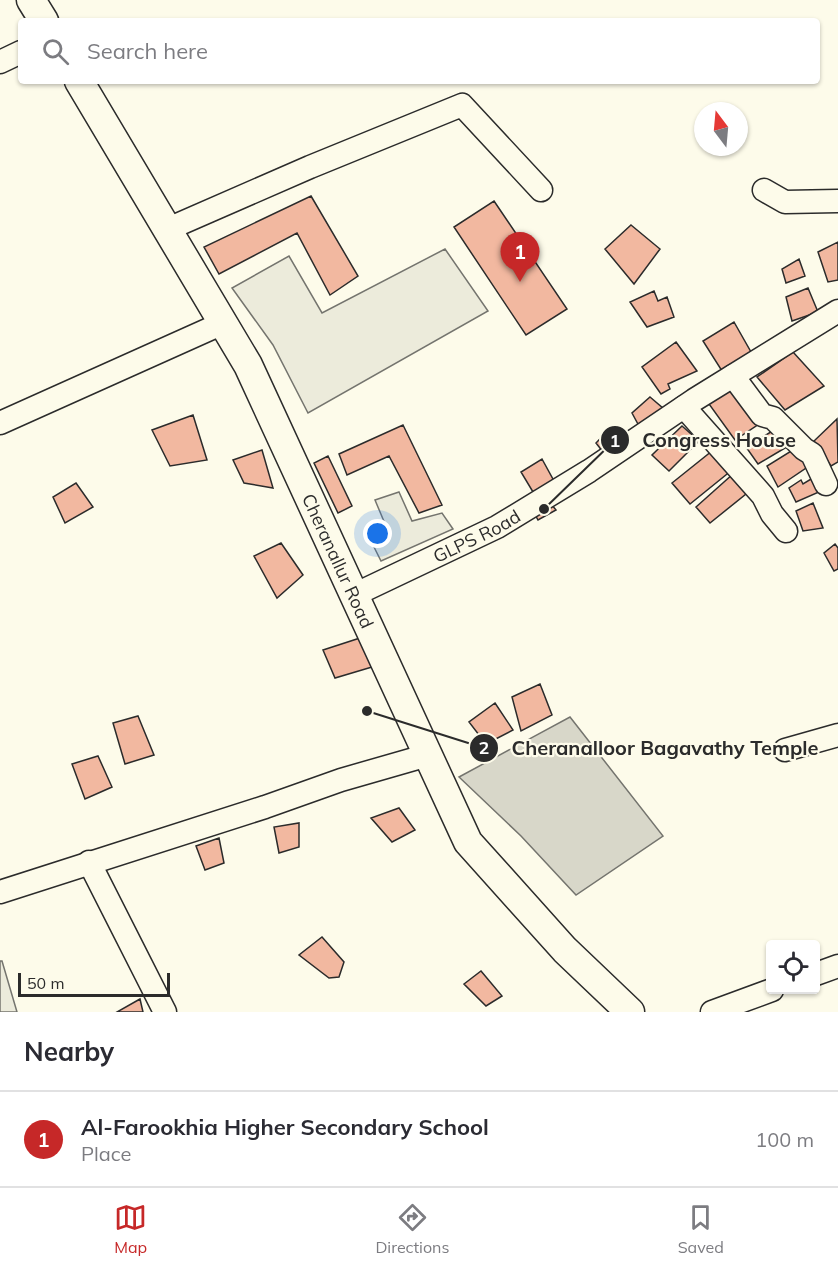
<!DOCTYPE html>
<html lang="en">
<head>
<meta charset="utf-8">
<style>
  :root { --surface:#fff; --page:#f7f7f7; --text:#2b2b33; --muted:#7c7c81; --line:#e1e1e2; --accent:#c62828 }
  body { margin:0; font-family:Mulish,sans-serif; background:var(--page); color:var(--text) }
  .controls { position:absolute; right:18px; bottom:18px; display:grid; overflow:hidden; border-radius:6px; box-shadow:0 2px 4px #0004 }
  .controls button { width:54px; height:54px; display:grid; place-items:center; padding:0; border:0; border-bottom:2px solid var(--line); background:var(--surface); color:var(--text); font:30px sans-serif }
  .compass { position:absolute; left:694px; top:102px; width:54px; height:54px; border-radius:50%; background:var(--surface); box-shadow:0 2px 4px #0004; rotate:344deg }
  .scale { position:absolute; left:18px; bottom:15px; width:152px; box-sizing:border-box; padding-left:6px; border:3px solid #2b2b2b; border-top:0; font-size:16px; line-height:21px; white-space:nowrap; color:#2b2b2b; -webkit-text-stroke:4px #fdfbea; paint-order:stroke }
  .you { position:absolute; left:378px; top:534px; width:21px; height:21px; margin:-15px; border:4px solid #fff; border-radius:50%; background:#1a73e8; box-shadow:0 0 0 9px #1a73e833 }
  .badge { display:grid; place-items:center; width:39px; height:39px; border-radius:50%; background:var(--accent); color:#fff; font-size:20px; font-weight:700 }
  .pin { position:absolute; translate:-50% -50px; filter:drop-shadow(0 2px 3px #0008) }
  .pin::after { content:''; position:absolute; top:32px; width:21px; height:18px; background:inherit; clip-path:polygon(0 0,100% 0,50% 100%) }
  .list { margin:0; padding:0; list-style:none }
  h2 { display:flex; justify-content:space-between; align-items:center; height:78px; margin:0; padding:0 24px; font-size:26px }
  h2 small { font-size:20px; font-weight:400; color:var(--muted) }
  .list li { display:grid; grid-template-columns:39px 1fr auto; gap:18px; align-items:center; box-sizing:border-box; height:96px; padding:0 24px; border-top:2px solid var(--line) }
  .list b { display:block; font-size:22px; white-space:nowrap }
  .list p { margin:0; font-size:20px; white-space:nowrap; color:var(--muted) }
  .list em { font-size:20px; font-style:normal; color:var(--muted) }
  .icon { flex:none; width:33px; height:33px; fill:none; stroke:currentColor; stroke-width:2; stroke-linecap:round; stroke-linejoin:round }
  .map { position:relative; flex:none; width:838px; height:1012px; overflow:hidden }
  .search { position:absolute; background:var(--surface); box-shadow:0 2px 4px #0004; left:18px; right:18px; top:18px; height:66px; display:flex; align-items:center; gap:15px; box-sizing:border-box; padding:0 21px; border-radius:6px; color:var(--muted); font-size:22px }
  .sheet { height:174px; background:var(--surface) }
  nav { display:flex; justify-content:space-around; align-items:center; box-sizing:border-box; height:84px; border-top:2px solid var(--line); background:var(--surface); font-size:16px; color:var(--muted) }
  nav a { display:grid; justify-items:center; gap:3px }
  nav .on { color:var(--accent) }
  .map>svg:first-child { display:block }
  .green { fill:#ecebdb; stroke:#74746e; stroke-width:1.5 }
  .water { fill:#d8d7c9; stroke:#74746e; stroke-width:1.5 }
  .building { fill:#f2b8a0; stroke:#2b2b2b; stroke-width:1.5 }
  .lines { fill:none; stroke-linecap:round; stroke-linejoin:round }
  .minor-casing { stroke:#2b2b2b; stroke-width:25 }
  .major-casing { stroke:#2b2b2b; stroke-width:31 }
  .minor { stroke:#fdfbea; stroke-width:22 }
  .major { stroke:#fdfbea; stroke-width:28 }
  .labels { text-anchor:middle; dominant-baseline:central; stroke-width:4.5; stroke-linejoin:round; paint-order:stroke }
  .street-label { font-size:18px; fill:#2b2b2b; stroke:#fdfbea }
  .leader { fill:none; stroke:#2b2b2b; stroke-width:2 }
  .callout-dot { fill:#2b2b2b; stroke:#fdfbea; stroke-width:2 }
  .mark-label { font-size:18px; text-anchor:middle; font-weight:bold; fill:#fff }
  .callout-label { font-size:20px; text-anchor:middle; font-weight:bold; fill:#2b2b2b; stroke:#fdfbea; stroke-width:4.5; stroke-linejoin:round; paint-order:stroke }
</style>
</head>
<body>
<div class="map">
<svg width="838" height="1012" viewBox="0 0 838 1012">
  <rect width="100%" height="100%" fill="#fdfbea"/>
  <path class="green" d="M445,249L488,311L308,413L273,345L232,288L289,256L322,313Z
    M399,492L412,521L442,513L453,529L381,561L372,543L388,531L375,500Z
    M0,961H2L17,1012H0Z"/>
  <path class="water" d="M570,717L663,836L576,895L521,836L459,777Z"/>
  <path class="building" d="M311,196L358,276L330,295L297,233L219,274L204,247Z
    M494,201L567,309L526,335L454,227Z
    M631,225L660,249L634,284L605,249Z
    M838,242V280L828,282L818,252Z
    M799,259L805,276L786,283L782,269Z
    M808,288L818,312L792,321L786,297Z
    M654,291L658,301L667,297L674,317L647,327L630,302Z
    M734,322L751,352L722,371L703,341Z
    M676,342L697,371L668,384L670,389L661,394L642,367Z
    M793,352L824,386L785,410L757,377Z
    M732,387L759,424L735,440L709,404Z
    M650,397L664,409L639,426L632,413Z
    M193,415L207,460L170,466L152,430Z
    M837,419L838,462L831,466L814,441Z
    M403,425L442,505L419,513L389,456L347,475L339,454Z
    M682,426L699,441L669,471L652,455Z
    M611,427L621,438L603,452L596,443Z
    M774,430L790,445L758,464L746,447Z
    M796,448L809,466L778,487L767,466Z
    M262,450L273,488L244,483L233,460Z
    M712,451L732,470L690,504L672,483Z
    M328,456L352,506L338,513L314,463Z
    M542,459L554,481L533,492L521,472Z
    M733,474L751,490L710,523L696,507Z
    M811,479L819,492L796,502L789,488L801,480L803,484Z
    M76,483L93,507L65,523L53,497Z
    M547,499L556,510L538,520L532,509Z
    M813,503L823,528L803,531L796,511Z
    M281,543L303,575L277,598L254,556Z
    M835,544L838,548V569L834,571L824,553Z
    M360,638L372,667L335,678L323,650Z
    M540,684L552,715L521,731L512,697Z
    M495,703L513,730L486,744L469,722Z
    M138,716L154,755L125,764L113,723Z
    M98,756L112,787L85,799L72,764Z
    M399,808L415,830L392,842L371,818Z
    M299,823V847L279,853L274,827Z
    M219,838L224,863L205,870L196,846Z
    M322,937L344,962L339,977L329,978L299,955Z
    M481,971L502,996L486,1006L464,984Z
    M140,999L143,1012H117Z"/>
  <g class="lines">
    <defs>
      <g id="minor">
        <path d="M0,62L21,52"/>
        <path d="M764,190L785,202L838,201"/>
        <path d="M168,229L310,167L462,105L541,190"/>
        <path d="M733,376L762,415L773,418L804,449L812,454L826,484"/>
        <path d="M684,407L763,496L772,514L786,531"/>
        <path d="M0,423L223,323"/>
        <path id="s1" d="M354,595L497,527L589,471L694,400L838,311"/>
        <path d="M785,750L838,735"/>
        <path d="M89,862L165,1012"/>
        <path d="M0,892L265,807L341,780L428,755"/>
        <path d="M816,974L838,966"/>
        <path d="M712,1012L772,990"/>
      </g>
      <g id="major">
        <path d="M31,0L44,21"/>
        <path id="s2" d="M79,81L248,365L468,842L565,950L630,1012"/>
      </g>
    </defs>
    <use href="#minor" class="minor-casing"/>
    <use href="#major" class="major-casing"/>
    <use href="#minor" class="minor"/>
    <use href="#major" class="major"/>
  </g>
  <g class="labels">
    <g class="street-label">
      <text stroke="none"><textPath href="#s1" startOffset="136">GLPS Road</textPath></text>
      <text stroke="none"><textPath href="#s2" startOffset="546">Cheranallur Road</textPath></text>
    </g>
  </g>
  <path class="leader" d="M544 509L615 440M367 711L484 748"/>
  <g class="callout-dot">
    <circle cx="544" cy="509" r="6"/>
    <circle cx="367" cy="711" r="6"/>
    <circle cx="615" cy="440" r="15"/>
    <circle cx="484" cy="748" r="15"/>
  </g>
  <g class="mark-label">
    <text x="615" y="447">1</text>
    <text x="484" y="754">2</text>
  </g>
  <g class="callout-label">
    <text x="719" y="447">Congress House</text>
    <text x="665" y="755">Cheranalloor Bagavathy Temple</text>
  </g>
</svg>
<div class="controls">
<button><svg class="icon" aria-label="locate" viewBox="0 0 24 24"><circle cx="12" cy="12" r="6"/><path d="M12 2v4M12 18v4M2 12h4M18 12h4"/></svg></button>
</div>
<svg class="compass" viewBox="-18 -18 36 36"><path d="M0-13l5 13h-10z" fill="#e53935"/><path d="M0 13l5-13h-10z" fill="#7c7c81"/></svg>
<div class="scale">50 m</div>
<div class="you"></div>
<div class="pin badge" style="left:520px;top:282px">1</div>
<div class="search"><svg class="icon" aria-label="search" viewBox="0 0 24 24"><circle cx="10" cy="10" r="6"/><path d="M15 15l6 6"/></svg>Search here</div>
</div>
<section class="sheet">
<h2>Nearby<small></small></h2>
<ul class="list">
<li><span class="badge">1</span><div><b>Al-Farookhia Higher Secondary School</b><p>Place</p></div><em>100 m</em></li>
</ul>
</section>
<nav>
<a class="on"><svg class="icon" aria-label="map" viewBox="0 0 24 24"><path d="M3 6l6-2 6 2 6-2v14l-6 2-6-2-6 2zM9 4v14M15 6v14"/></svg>Map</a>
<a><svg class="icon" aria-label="directions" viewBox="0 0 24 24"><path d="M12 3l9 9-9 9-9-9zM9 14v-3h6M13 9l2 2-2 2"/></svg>Directions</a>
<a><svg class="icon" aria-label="saved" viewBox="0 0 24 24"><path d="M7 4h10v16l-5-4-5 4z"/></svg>Saved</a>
</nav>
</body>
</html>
